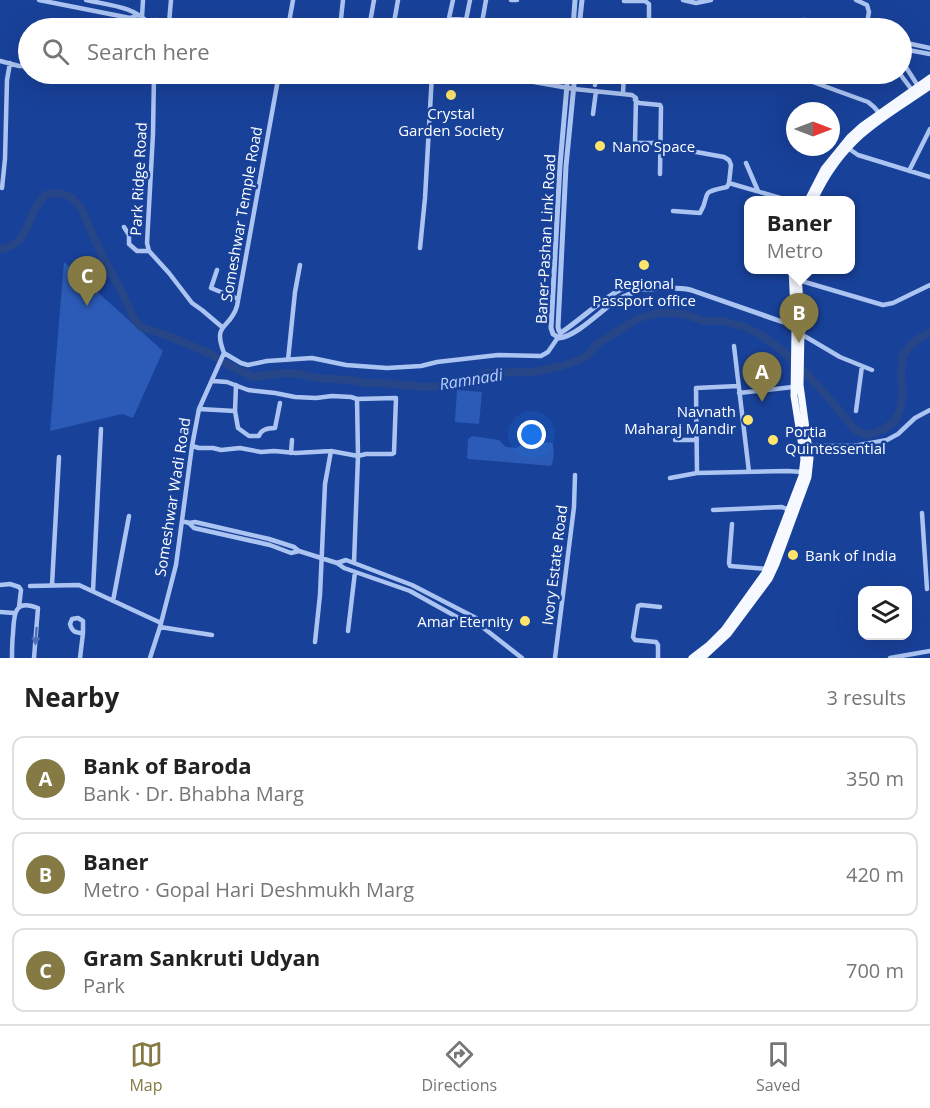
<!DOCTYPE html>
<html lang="en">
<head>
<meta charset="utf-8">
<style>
  :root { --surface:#fff; --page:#f6f6f6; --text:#222; --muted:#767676; --line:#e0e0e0; --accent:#857a43 }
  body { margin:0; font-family:"Open Sans",sans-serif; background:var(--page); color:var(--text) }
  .controls { position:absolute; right:18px; bottom:18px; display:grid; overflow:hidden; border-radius:12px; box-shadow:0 6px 24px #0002 }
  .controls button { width:54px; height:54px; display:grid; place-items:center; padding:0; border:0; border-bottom:2px solid var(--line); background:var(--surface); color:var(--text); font:30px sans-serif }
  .compass { position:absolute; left:786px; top:102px; width:54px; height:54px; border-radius:50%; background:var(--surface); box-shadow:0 6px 24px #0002; rotate:90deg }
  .you { position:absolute; left:532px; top:435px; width:21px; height:21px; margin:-15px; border:4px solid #fff; border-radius:50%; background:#1a73e8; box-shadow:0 0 0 9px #1a73e833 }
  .badge { display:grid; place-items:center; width:39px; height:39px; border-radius:50%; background:var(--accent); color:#fff; font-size:20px; font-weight:700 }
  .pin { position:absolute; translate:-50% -50px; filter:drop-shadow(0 2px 3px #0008) }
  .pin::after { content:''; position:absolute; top:32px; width:21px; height:18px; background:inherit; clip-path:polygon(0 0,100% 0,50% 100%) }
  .popup { position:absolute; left:744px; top:196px; width:111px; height:78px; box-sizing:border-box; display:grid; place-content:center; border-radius:12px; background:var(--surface); filter:drop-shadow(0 2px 4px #0005); font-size:20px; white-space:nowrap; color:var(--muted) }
  .popup b { font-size:22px; color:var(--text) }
  .popup::after { content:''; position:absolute; left:50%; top:100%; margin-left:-12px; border:12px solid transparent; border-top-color:var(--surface) }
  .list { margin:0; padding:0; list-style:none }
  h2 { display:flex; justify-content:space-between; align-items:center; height:78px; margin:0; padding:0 24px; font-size:26px }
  h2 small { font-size:20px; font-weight:400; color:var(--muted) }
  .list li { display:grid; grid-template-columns:39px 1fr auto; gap:18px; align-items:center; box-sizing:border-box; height:84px; margin:0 12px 12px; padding:0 12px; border:2px solid var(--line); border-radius:12px }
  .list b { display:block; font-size:22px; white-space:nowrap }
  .list p { margin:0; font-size:20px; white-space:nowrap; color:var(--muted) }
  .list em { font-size:20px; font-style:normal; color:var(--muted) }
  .icon { flex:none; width:33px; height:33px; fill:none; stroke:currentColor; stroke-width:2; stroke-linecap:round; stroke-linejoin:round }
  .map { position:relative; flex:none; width:930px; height:658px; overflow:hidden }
  .search { position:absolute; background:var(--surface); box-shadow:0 6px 24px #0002; left:18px; right:18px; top:18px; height:66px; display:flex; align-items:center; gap:15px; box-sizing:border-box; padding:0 21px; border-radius:33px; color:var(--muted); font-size:22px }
  .sheet { height:366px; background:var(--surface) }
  nav { display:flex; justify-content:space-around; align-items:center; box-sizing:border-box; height:84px; border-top:2px solid var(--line); background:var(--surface); font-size:16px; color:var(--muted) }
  nav a { display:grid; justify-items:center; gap:3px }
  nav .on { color:var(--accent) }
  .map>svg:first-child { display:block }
  .green { fill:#2b5bb6 }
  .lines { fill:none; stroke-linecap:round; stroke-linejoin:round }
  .river { stroke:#274688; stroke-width:8 }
  .minor { stroke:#acc4f1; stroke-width:4.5 }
  .tertiary { stroke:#acc4f1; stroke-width:5 }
  .primary { stroke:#f6f9ff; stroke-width:7 }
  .oneway { fill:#4c6fb8 }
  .poi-dot { fill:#ffe56c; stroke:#184199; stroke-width:2 }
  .labels { text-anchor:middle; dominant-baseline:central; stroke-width:5; stroke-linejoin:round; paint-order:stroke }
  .poi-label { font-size:15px; fill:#fff; stroke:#184199; text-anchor:start }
  .street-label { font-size:15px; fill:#fff; stroke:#184199 }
  .water-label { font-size:16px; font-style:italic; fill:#b9cef8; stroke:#184199 }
</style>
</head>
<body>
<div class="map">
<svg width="930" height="658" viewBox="0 0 930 658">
  <rect width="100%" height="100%" fill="#184199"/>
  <path class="green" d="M64,262L163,351L133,418L122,414L50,431Z
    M457,390L482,392L479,424L455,422Z
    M472,436L499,440L506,447L517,448L526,441L552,443C555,448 554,460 551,466L469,459L467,458L468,439Z"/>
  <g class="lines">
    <path class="river" d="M0,249C25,246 26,226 36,207C39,203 42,199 45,195L58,193L71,197L81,208L103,258L123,294L133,317L141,327L163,334L211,354L228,365L253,377L284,373L300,374L315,378L350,380L365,383H382L425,387L440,386L488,373L534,372L561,366L577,361L588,355L597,344L608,337L639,318L658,313H669L684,314L704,321H723L745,327L761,335L784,352L807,374L826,395L856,431L868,435L883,430L895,421L901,406L903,393L901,376L903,354L915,341L930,332"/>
    <path class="minor" d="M39,0L130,18L138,15
      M86,0C107,5 135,6 149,24
      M453,0L449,18L466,20L470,0
      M511,0H517
      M683,0L696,3L711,0
      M856,0L867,5L869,12L866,28
      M624,1H645L649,4V28
      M142,17L143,0
      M169,23L171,0
      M149,24L156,20L190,28
      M532,24L573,27
      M288,28L293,0
      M340,28L343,0
      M369,28L374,0
      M393,28L398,0
      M481,28L486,0
      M768,28V24L804,20L816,22L814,28
      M902,42L930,48
      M902,56L908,50L930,54
      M0,61L19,66H28
      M902,61L918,86
      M154,74L153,134L147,243L149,251L169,273L192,303L202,310L222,327
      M489,74L574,89L632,95L636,98L635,143H661
      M791,74L868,102L874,107L880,114
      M900,74L912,90
      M77,78L78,74
      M595,85L596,74
      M623,93L624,74
      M635,100L639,103L660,105L661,107L660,174
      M593,114L596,91
      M674,148L724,157L729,160L731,165L729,183L787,200
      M848,148L858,155L930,177
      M746,163L758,191
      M909,171L930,129
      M2,188L5,159L7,80L10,63
      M673,211L700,213C712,193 697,193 727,187L729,183
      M124,227L129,235V244L137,251H149
      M420,248L425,198L432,74
      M217,270L211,288L238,299
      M798,280L883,305L893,303L930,285
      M801,334L840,357L872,370
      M734,346L749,472
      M224,353L241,363L248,365L267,361L312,358L346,365L387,368L421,366L437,362L498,355L541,356L548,352L561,333
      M224,353C212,322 230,330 237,306L279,74
      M288,360L295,292L300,265
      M213,381L227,382L248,390L275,393L295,397L316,398L332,396L351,397L357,399L396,398L394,453L392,454H366L358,456L354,563
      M236,385L235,411L238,428L249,436H259C261,429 269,428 275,428L280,403
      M739,393L793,387
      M199,409L235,411
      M856,411L862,366
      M675,440H697
      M192,446L199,448H213L221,450L240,448L261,452L274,451L296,453L331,451
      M808,446H854L887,440L898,434L915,418L930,410
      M291,453L292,440
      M697,473L696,388L738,386
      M670,478L697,473L787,471L803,472
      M713,510L782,507L789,510
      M922,513L927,589
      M182,521L189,523L195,522L269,539L294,547L299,551L337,563
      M189,523L194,528L270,545L291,553L299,551
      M732,524L729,563L730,566L767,569
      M346,560L412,585L476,618L481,626H473L410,591L344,568L337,563Z
      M0,585L10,584L19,587L21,590L19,607
      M52,585L59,457
      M30,586L79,585L161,623
      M93,591L101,429
      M113,601L129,516
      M0,612L14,613
      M481,626L522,658
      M160,627L212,635
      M348,631L355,572
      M315,642L320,595L325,484L331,451L358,456L357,399
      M12,658C12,650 12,642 13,634C14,616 13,598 38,608L34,658
      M80,658L83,633V621L78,618L72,619L70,624C72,632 76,633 83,633
      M150,658L160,627L176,565L192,446L199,409L224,353
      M555,658L574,507L575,475
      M658,658V645L656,642L635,640L633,637L638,606L641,605L660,607
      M890,658L930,651"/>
    <path class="tertiary" d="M573,28L575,0
      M579,28L582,0
      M568,74L560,165L551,328L553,334L559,338C575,337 601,311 615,301C623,296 633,293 642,289
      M575,74L566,166L558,327L559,331L562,332C580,320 602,299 620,290C629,286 635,288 643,289C661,289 673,286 691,290L777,320L783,322H795"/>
    <path class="primary" d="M808,200L824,169L850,137L862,126L930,78
      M814,200C825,176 841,153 861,135C881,117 907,102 930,86
      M692,658L709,645L724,630L765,573L802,476L804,459L794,396L795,328L792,270
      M702,658L728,634L769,579L776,564L808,477L810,458L800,385L801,328L798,270"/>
  </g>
  <defs><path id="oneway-solid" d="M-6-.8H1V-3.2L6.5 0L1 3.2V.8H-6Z" transform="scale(1.5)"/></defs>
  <use class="oneway" href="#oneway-solid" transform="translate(36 636) rotate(94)"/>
  <g class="poi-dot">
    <circle cx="451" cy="95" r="6"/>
    <circle cx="600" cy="146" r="6"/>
    <circle cx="644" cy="265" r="6"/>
    <circle cx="748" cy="420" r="6"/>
    <circle cx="773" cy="440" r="6"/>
    <circle cx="793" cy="555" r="6"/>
    <circle cx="525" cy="621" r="6"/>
  </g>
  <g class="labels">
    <g class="poi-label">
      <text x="451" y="113" text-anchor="middle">Crystal<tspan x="451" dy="17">Garden Society</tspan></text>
      <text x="612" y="146">Nano Space</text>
      <text x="644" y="283" text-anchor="middle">Regional<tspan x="644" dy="17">Passport office</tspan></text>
      <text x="736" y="411" text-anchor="end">Navnath<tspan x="736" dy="17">Maharaj Mandir</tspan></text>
      <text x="785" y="431">Portia<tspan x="785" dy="17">Quintessential</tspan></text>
      <text x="805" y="555">Bank of India</text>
      <text x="513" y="621" text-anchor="end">Amar Eternity</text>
    </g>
    <g class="street-label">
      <text transform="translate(138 179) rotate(-87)">Park Ridge Road</text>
      <text transform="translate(241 214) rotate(-80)">Someshwar Temple Road</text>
      <text transform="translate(545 239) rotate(-87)">Baner-Pashan Link Road</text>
      <text transform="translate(172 497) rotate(-81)">Someshwar Wadi Road</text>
      <text transform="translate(554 565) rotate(-83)">Ivory Estate Road</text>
    </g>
    <g class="water-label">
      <text transform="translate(471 379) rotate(-9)">Ramnadi</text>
    </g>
  </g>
</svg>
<div class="controls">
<button><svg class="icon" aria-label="layers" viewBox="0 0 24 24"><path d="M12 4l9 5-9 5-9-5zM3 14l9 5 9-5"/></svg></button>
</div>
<svg class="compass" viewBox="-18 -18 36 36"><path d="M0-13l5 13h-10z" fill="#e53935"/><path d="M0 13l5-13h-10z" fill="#767676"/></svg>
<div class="you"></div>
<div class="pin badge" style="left:762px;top:402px">A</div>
<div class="pin badge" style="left:799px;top:343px">B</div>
<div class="popup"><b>Baner</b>Metro</div>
<div class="pin badge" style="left:87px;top:306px">C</div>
<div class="search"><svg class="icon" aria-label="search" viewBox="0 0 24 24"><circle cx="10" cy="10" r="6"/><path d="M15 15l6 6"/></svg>Search here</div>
</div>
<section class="sheet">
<h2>Nearby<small>3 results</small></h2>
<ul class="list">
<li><span class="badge">A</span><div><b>Bank of Baroda</b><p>Bank · Dr. Bhabha Marg</p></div><em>350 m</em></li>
<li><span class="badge">B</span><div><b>Baner</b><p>Metro · Gopal Hari Deshmukh Marg</p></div><em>420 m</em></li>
<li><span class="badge">C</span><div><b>Gram Sankruti Udyan</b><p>Park</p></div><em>700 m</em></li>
</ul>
</section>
<nav>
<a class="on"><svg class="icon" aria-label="map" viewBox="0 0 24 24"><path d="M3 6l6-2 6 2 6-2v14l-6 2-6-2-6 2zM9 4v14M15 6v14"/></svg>Map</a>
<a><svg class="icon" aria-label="directions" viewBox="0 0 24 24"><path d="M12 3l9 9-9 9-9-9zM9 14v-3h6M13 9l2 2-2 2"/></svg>Directions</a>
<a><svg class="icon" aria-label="saved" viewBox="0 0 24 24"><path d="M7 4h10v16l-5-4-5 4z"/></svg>Saved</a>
</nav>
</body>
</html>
